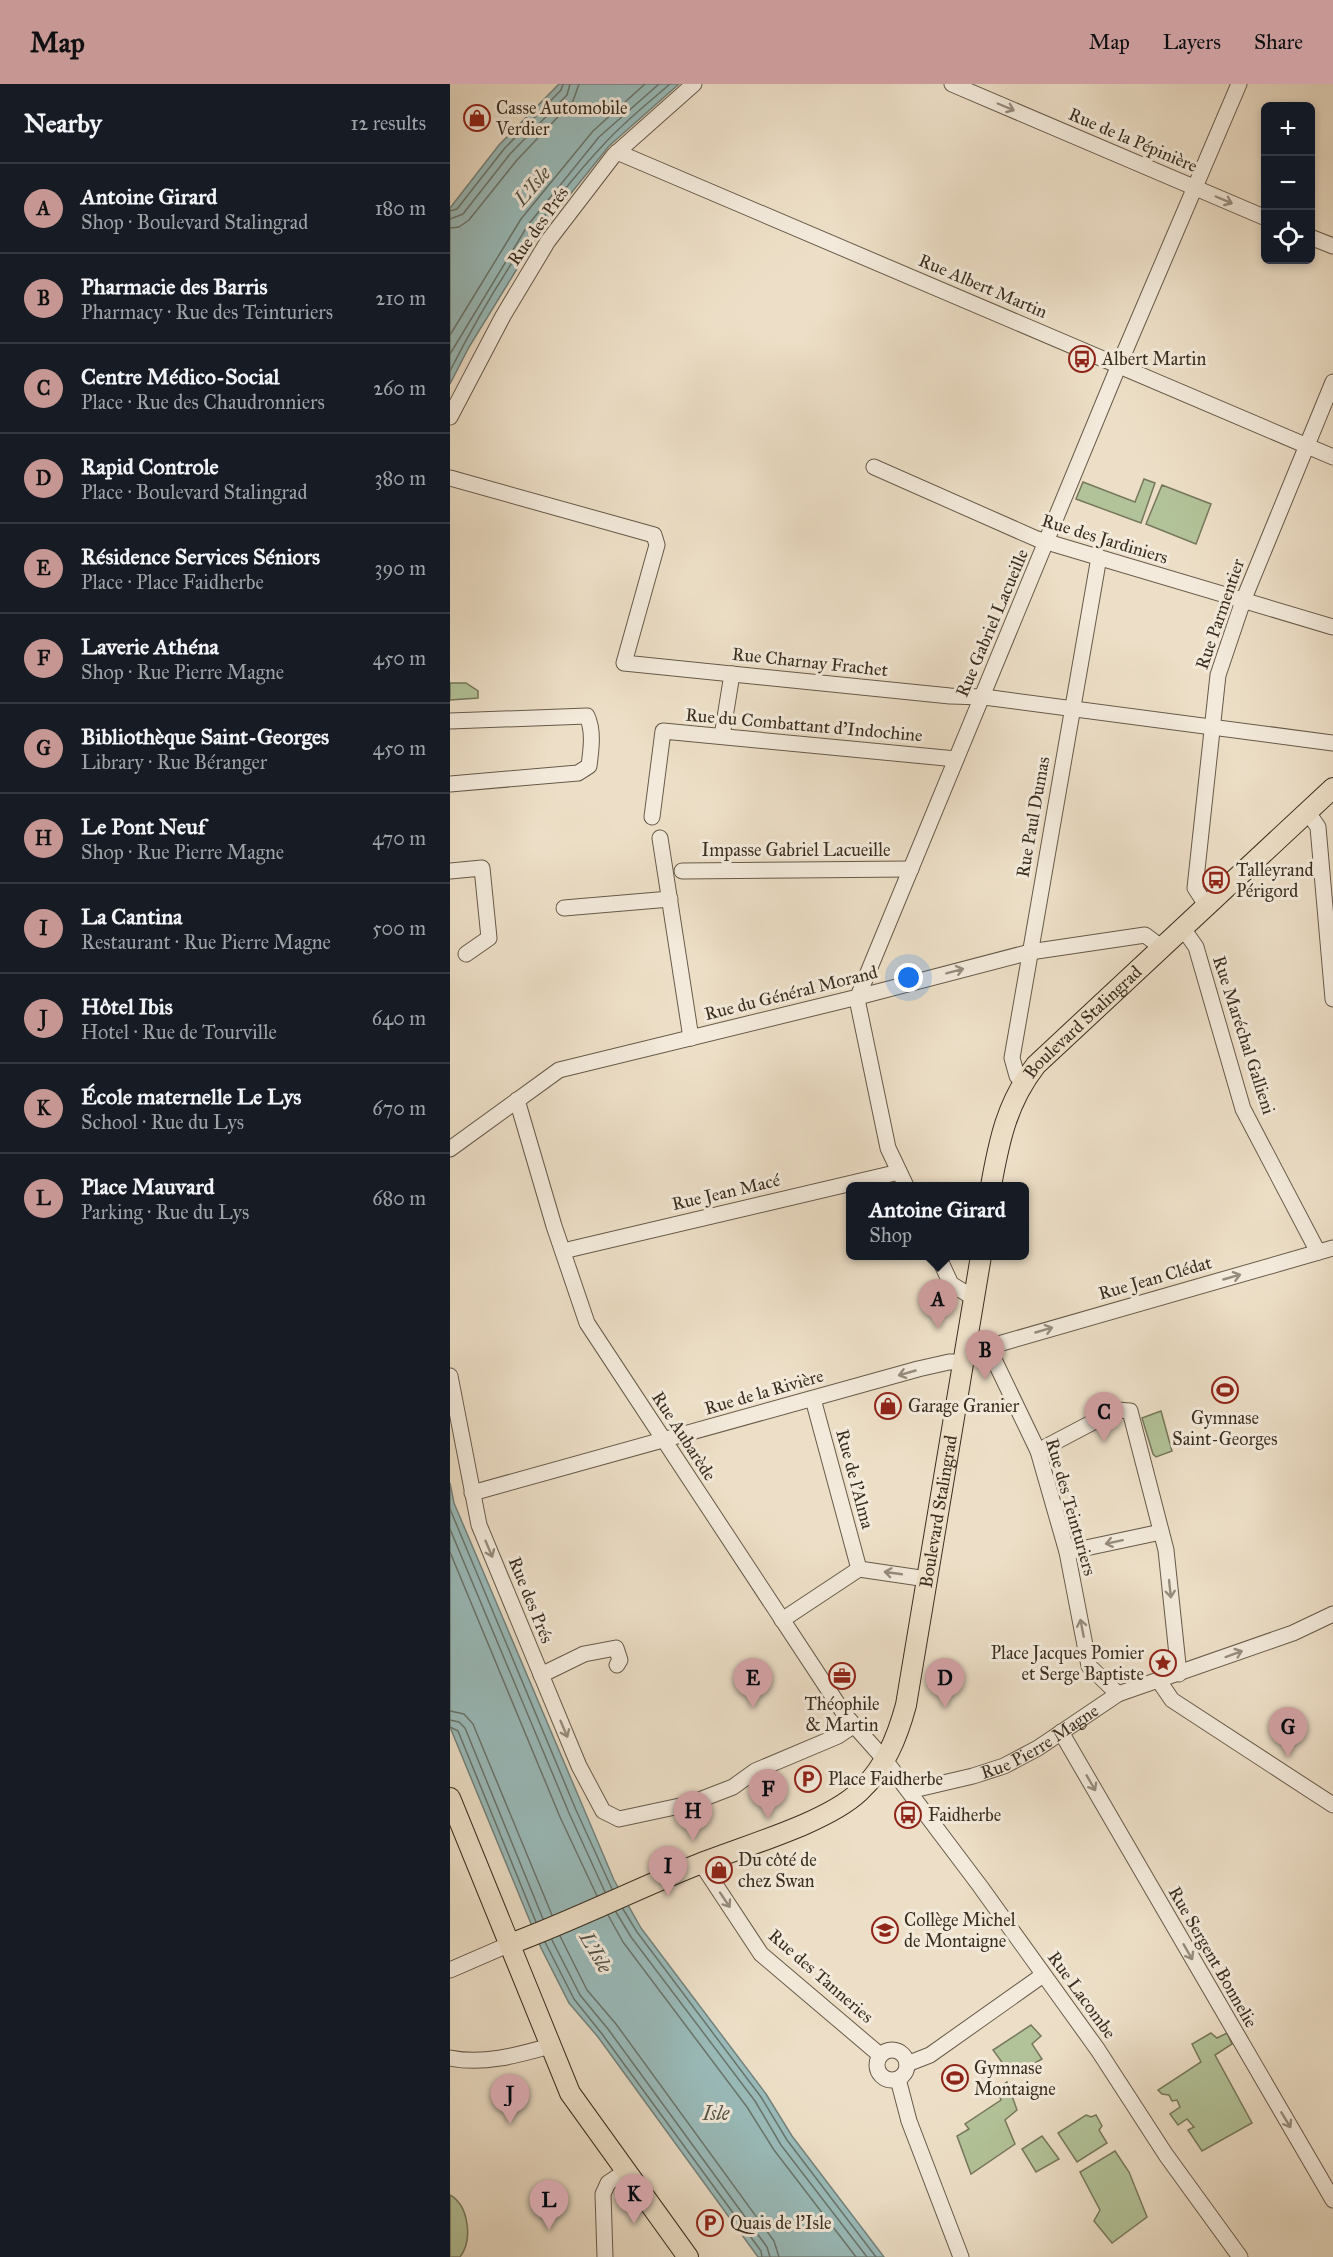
<!DOCTYPE html>
<html lang="en">
<head>
<meta charset="utf-8">
<style>
  :root { --surface:#171b24; --page:#20242c; --text:#f1f3f6; --muted:#9ea1a6; --line:#363941; --accent:#c59692 }
  body { margin:0; font-family:"IM FELL Great Primer",serif; background:var(--page); color:var(--text) }
  .controls { position:absolute; right:18px; top:18px; display:grid; overflow:hidden; border-radius:9px; box-shadow:0 3px 9px #0003 }
  .controls button { width:54px; height:54px; display:grid; place-items:center; padding:0; border:0; border-bottom:2px solid var(--line); background:var(--surface); color:var(--text); font:30px sans-serif }
  .you { position:absolute; left:459px; top:894px; width:21px; height:21px; margin:-15px; border:4px solid #fff; border-radius:50%; background:#1a73e8; box-shadow:0 0 0 9px #1a73e833 }
  .badge { display:grid; place-items:center; width:39px; height:39px; border-radius:50%; background:var(--accent); color:#111; font-size:20px; font-weight:700 }
  .pin { position:absolute; translate:-50% -50px; filter:drop-shadow(0 2px 3px #0008) }
  .pin::after { content:''; position:absolute; top:32px; width:21px; height:18px; background:inherit; clip-path:polygon(0 0,100% 0,50% 100%) }
  .popup { position:absolute; left:396px; top:1098px; width:183px; height:78px; box-sizing:border-box; display:grid; place-content:center; border-radius:9px; background:var(--surface); filter:drop-shadow(0 2px 4px #0005); font-size:20px; white-space:nowrap; color:var(--muted) }
  .popup b { font-size:22px; color:var(--text) }
  .popup::after { content:''; position:absolute; left:50%; top:100%; margin-left:-12px; border:12px solid transparent; border-top-color:var(--surface) }
  .list { margin:0; padding:0; list-style:none }
  h2 { display:flex; justify-content:space-between; align-items:center; height:78px; margin:0; padding:0 24px; font-size:26px }
  h2 small { font-size:20px; font-weight:400; color:var(--muted) }
  .list li { display:grid; grid-template-columns:39px 1fr auto; gap:18px; align-items:center; box-sizing:border-box; height:90px; padding:0 24px; border-top:2px solid var(--line) }
  .list b { display:block; font-size:22px; white-space:nowrap }
  .list p { margin:0; font-size:20px; white-space:nowrap; color:var(--muted) }
  .list em { font-size:20px; font-style:normal; color:var(--muted) }
  .icon { flex:none; width:33px; height:33px; fill:none; stroke:currentColor; stroke-width:2; stroke-linecap:round; stroke-linejoin:round }
  .map { position:relative; flex:none; width:883px; height:2173px; overflow:hidden }
  header { display:flex; align-items:center; gap:36px; box-sizing:border-box; height:84px; padding:0 30px; background:var(--accent); color:#111 }
  header strong { font-size:28px }
  nav { display:flex; gap:33px; margin-inline-start:auto; font-size:21px }
  main { display:flex }
  aside { flex:1; background:var(--surface) }
  .map>svg:first-child { display:block }
  .green { fill:#b3c399; stroke:#76785c; stroke-width:1.5 }
  .water { fill:#9abcbb; stroke:#74837d; stroke-width:1.5 }
  .lines { fill:none; stroke-linecap:round; stroke-linejoin:round }
  .shore { stroke:#6a756d; stroke-width:1.5 }
  .minor-casing { stroke:#675a49; stroke-width:17 }
  .major-casing { stroke:#3a2e1f; stroke-width:22 }
  .minor { stroke:#f3eadb; stroke-width:15 }
  .major { stroke:#eddfc7; stroke-width:20 }
  .oneway { stroke:#968c7d }
  .labels { text-anchor:middle; dominant-baseline:central; stroke-width:6; stroke-linejoin:round; paint-order:stroke }
  .poi-label { font-size:18px; fill:#3a2e1f; stroke:#f3eadb; text-anchor:start }
  .street-label { font-size:18px; fill:#3a2e1f; stroke:#f3eadb }
  .water-label { font-size:20px; font-style:italic; fill:#525246; stroke:#f3eadb }
</style>
</head>
<body>
<header>
<strong>Map</strong>
<nav><a>Map</a><a>Layers</a><a>Share</a></nav>
</header>
<main>
<aside>
<h2>Nearby<small>12 results</small></h2>
<ul class="list">
<li><span class="badge">A</span><div><b>Antoine Girard</b><p>Shop · Boulevard Stalingrad</p></div><em>180 m</em></li>
<li><span class="badge">B</span><div><b>Pharmacie des Barris</b><p>Pharmacy · Rue des Teinturiers</p></div><em>210 m</em></li>
<li><span class="badge">C</span><div><b>Centre Médico-Social</b><p>Place · Rue des Chaudronniers</p></div><em>260 m</em></li>
<li><span class="badge">D</span><div><b>Rapid Controle</b><p>Place · Boulevard Stalingrad</p></div><em>380 m</em></li>
<li><span class="badge">E</span><div><b>Résidence Services Séniors</b><p>Place · Place Faidherbe</p></div><em>390 m</em></li>
<li><span class="badge">F</span><div><b>Laverie Athéna</b><p>Shop · Rue Pierre Magne</p></div><em>450 m</em></li>
<li><span class="badge">G</span><div><b>Bibliothèque Saint-Georges</b><p>Library · Rue Béranger</p></div><em>450 m</em></li>
<li><span class="badge">H</span><div><b>Le Pont Neuf</b><p>Shop · Rue Pierre Magne</p></div><em>470 m</em></li>
<li><span class="badge">I</span><div><b>La Cantina</b><p>Restaurant · Rue Pierre Magne</p></div><em>500 m</em></li>
<li><span class="badge">J</span><div><b>Hôtel Ibis</b><p>Hotel · Rue de Tourville</p></div><em>640 m</em></li>
<li><span class="badge">K</span><div><b>École maternelle Le Lys</b><p>School · Rue du Lys</p></div><em>670 m</em></li>
<li><span class="badge">L</span><div><b>Place Mauvard</b><p>Parking · Rue du Lys</p></div><em>680 m</em></li>
</ul>
</aside>
<div class="map">
<svg width="883" height="2173" viewBox="0 0 883 2173">
  <rect width="100%" height="100%" fill="#eddfc7"/>
  <filter id="stains"><feTurbulence type="fractalNoise" baseFrequency=".00333" numOctaves="4"/><feColorMatrix values="0 0 0 0 .2 0 0 0 0 .09 0 0 0 0 .02 0 0 0 .5 -.17"/></filter>
  <radialGradient id="worn" r=".72"><stop offset=".6" stop-color="#630" stop-opacity="0"/><stop offset="1" stop-color="#630" stop-opacity=".3"/></radialGradient>
  <path class="green" d="M694,395L705,399L691,439L626,415L633,398L685,418Z
    M712,401L761,420L746,460L696,440Z
    M0,599H16L28,607V614L0,616Z
    M711,1327L722,1367L706,1373L703,1370L692,1334Z
    M581,1941L591,1952L582,1960L592,1975L562,1992L543,1966Z
    M761,1949L767,1954L777,1949L782,1960L765,1971L802,2039L752,2067L738,2046L744,2043L737,2035L728,2041L720,2030L730,2023L727,2016L722,2017L719,2011L712,2010L708,2006L751,1978L742,1960Z
    M557,1998L567,2026L555,2036L565,2060L521,2090L507,2052L519,2045L515,2040L551,2016L547,2005Z
    M636,2031L641,2033L646,2031L652,2042L649,2046L657,2059L627,2078L608,2049Z
    M592,2052L609,2075L586,2088L572,2065Z
    M665,2067L679,2088L697,2133L662,2159L644,2137L650,2126L630,2088Z
    M0,2111C19,2122 23,2156 10,2173H0Z"/>
  <path class="water" d="M109,0H229L159,62L89,149L19,263L0,300V124L49,61Z
    M0,1399L4,1419L164,1796L191,1844L316,2010L342,2052L434,2173H308L148,1953L119,1919L91,1864L0,1643Z"/>
  <g class="lines">
    <path class="shore" d="M0,127L7,125L54,65L111,6L113,0
      M0,135L13,130L60,70L117,11L120,0
      M0,144L9,143L19,136L67,76L123,17L129,0
      M0,251L71,135L143,47L195,0
      M0,270L78,141L149,53L209,0
      M0,287C41,206 92,126 155,59C174,38 198,19 220,0
      M0,1425L126,1726L162,1805
      M0,1445L119,1729L155,1808
      M0,1468L110,1733L147,1812
      M0,1627L14,1630L23,1640L102,1831
      M0,1636L9,1638L15,1644L93,1835
      M0,1643L8,1647L86,1838
      M173,1825L187,1848L311,2013L337,2056L426,2173
      M166,1828L181,1853L305,2017L331,2061L417,2173
      M158,1831L173,1858L297,2023L324,2066L406,2173
      M110,1852L137,1906L166,1940L324,2157L329,2173
      M102,1856L130,1911L158,1945L317,2163L320,2173
      M95,1858L124,1915L152,1950L311,2167L312,2173"/>
    <defs>
      <g id="minor">
        <path d="M502,0L816,134"/>
        <path d="M167,68L883,373"/>
        <path d="M860,153L883,162"/>
        <path d="M0,333L53,232L98,157L164,71L244,0"/>
        <path d="M424,383L587,455L883,543"/>
        <path d="M0,394L204,451L207,461L174,579L500,612L534,613L883,659"/>
        <path d="M0,637L137,632C144,647 141,666 139,682L128,689L0,700"/>
        <path d="M272,652L282,590"/>
        <path d="M857,727L868,743L883,915"/>
        <path d="M202,733L213,647L506,675"/>
        <path d="M210,754L241,954"/>
        <path d="M0,787L32,784L39,854L16,870"/>
        <path d="M232,787L461,785"/>
        <path d="M756,821L745,804L768,591L793,517L883,298"/>
        <path d="M114,824L220,815"/>
        <path d="M732,843L746,863L793,1025L868,1168"/>
        <path d="M573,997L567,992L562,974L649,473"/>
        <path d="M67,1016L104,1142L137,1239L395,1631L435,1676L530,1802L648,1966L716,2071L790,2173"/>
        <path d="M0,1065L109,986L408,913L580,868L695,851L711,863"/>
        <path d="M456,1102L438,1064L407,915L669,281L789,0"/>
        <path d="M113,1167L449,1088"/>
        <path d="M488,1172L501,1200L524,1214"/>
        <path d="M517,1258L538,1263L588,1367L617,1468L639,1582L668,1610"/>
        <path d="M538,1263L883,1164"/>
        <path d="M0,1292L29,1441L129,1682L153,1727L169,1735L239,1720L283,1703L305,1687L388,1652L403,1642"/>
        <path d="M363,1315L409,1485"/>
        <path d="M588,1367L666,1326L680,1327L716,1466L729,1590"/>
        <path d="M22,1409L468,1285L499,1278H514"/>
        <path d="M617,1468L711,1448"/>
        <path d="M332,1536L409,1485L477,1495"/>
        <path d="M91,1591L134,1570L166,1564L170,1576L167,1581"/>
        <path d="M709,1597L722,1616L883,1721"/>
        <path d="M611,1648L883,2116"/>
        <path id="s1" d="M459,1707L523,1692L554,1682L588,1664L668,1610L843,1549L883,1530"/>
        <path d="M251,1779L311,1870L430,1971"/>
        <path d="M0,1886L60,1860"/>
        <circle cx="442" cy="1981" r="15"/>
        <path d="M0,1974C34,1981 68,1971 100,1962"/>
        <path d="M457,1980L480,1971L593,1891"/>
        <path d="M448,1995L459,2037L511,2173"/>
        <path d="M155,2173L153,2110L158,2099L176,2087"/>
      </g>
      <g id="major">
        <path id="s2" d="M541,1102C549,1057 557,1018 586,981L883,704"/>
        <path d="M0,1714L120,2009L238,2173"/>
        <path id="s3" d="M60,1860C122,1837 182,1807 244,1782C290,1763 375,1740 409,1708C435,1684 447,1654 456,1621L531,1172"/>
      </g>
    </defs>
    <use href="#minor" class="minor-casing"/>
    <use href="#major" class="major-casing"/>
    <use href="#minor" class="minor"/>
    <use href="#major" class="major"/>
  </g>
  <defs><path id="oneway-shaft" d="M-6 0H5M1.5-3L5.5 0L1.5 3" fill="none" stroke-width="1.6" stroke-linecap="round" stroke-linejoin="round" transform="scale(1.5)"/></defs>
  <g class="oneway">
    <use href="#oneway-shaft" transform="translate(556 23) rotate(23)"/>
    <use href="#oneway-shaft" transform="translate(774 116) rotate(23)"/>
    <use href="#oneway-shaft" transform="translate(505 887) rotate(-15)"/>
    <use href="#oneway-shaft" transform="translate(782 1193) rotate(-16)"/>
    <use href="#oneway-shaft" transform="translate(594 1246) rotate(-16)"/>
    <use href="#oneway-shaft" transform="translate(457 1289) rotate(164)"/>
    <use href="#oneway-shaft" transform="translate(664 1458) rotate(168)"/>
    <use href="#oneway-shaft" transform="translate(39 1465) rotate(67)"/>
    <use href="#oneway-shaft" transform="translate(443 1489) rotate(-172)"/>
    <use href="#oneway-shaft" transform="translate(720 1505) rotate(84)"/>
    <use href="#oneway-shaft" transform="translate(632 1544) rotate(-101)"/>
    <use href="#oneway-shaft" transform="translate(784 1570) rotate(-20)"/>
    <use href="#oneway-shaft" transform="translate(114 1645) rotate(67)"/>
    <use href="#oneway-shaft" transform="translate(641 1699) rotate(60)"/>
    <use href="#oneway-shaft" transform="translate(275 1816) rotate(56)"/>
    <use href="#oneway-shaft" transform="translate(738 1868) rotate(60)"/>
    <use href="#oneway-shaft" transform="translate(836 2036) rotate(59)"/>
  </g>
  <defs>
    <symbol id="shop-ring" viewBox="-11 -11 22 22"><circle r="9.5" fill="#f3eadb" stroke="#8f2418" stroke-width="1.5"/><path d="M-5-2.5h2.3a2.7 3.5 0 0 1 5.4 0H5L5.5 6h-11ZM-1.5-2.5h3a1.5 2.3 0 0 0-3 0Z" fill="#8f2418"/></symbol>
    <symbol id="bus-ring" viewBox="-11 -11 22 22"><circle r="9.5" fill="#f3eadb" stroke="#8f2418" stroke-width="1.5"/><path d="M-5-6H5V4H4V6H2V4H-2V6H-4V4H-5ZM-3.5-4V0h7V-4ZM-3.5 1.2v1.5H-2V1.2ZM2 1.2v1.5H3.5V1.2Z" fill="#8f2418"/></symbol>
    <symbol id="stadium-ring" viewBox="-11 -11 22 22"><circle r="9.5" fill="#f3eadb" stroke="#8f2418" stroke-width="1.5"/><path d="M0-5a6.5 5 0 1 0 0 10a6.5 5 0 1 0 0-10ZM-3.5-1.8h7v3.6h-7Z" fill="#8f2418"/></symbol>
    <symbol id="sight-ring" viewBox="-11 -11 22 22"><circle r="9.5" fill="#f3eadb" stroke="#8f2418" stroke-width="1.5"/><path d="M0-6L1.8-2.2L6-1.7L2.9 1.2L3.7 5.4L0 3.3L-3.7 5.4L-2.9 1.2L-6-1.7L-1.8-2.2Z" fill="#8f2418"/></symbol>
    <symbol id="office-ring" viewBox="-11 -11 22 22"><circle r="9.5" fill="#f3eadb" stroke="#8f2418" stroke-width="1.5"/><path d="M-6-3h4V-5.5h4V-3h4V5H-6ZM-1-4.5V-3h2v-1.5ZM-6 0V1H6V0Z" fill="#8f2418"/></symbol>
    <symbol id="parking-ring" viewBox="-11 -11 22 22"><circle r="9.5" fill="#f3eadb" stroke="#8f2418" stroke-width="1.5"/><path d="M-3.5-5.5H1a3.5 3.5 0 0 1 0 7H-1V5.5H-3.5ZM-1-3.4V-.6H.8a1.4 1.4 0 0 0 0-2.8Z" fill="#8f2418"/></symbol>
    <symbol id="school-ring" viewBox="-11 -11 22 22"><circle r="9.5" fill="#f3eadb" stroke="#8f2418" stroke-width="1.5"/><path d="M0-5L7-2L0 1L-7-2ZM-4 1L0 2.5L4 1V4Q0 6-4 4Z" fill="#8f2418"/></symbol>
  </defs>
  <g fill-rule="evenodd">
    <use href="#shop-ring" x="12" y="19" width="30" height="30"/>
    <use href="#bus-ring" x="617" y="260" width="30" height="30"/>
    <use href="#bus-ring" x="751" y="781" width="30" height="30"/>
    <use href="#stadium-ring" x="760" y="1291" width="30" height="30"/>
    <use href="#shop-ring" x="423" y="1307" width="30" height="30"/>
    <use href="#sight-ring" x="698" y="1564" width="30" height="30"/>
    <use href="#office-ring" x="377" y="1577" width="30" height="30"/>
    <use href="#parking-ring" x="343" y="1680" width="30" height="30"/>
    <use href="#bus-ring" x="443" y="1716" width="30" height="30"/>
    <use href="#shop-ring" x="254" y="1771" width="30" height="30"/>
    <use href="#school-ring" x="420" y="1831" width="30" height="30"/>
    <use href="#stadium-ring" x="490" y="1979" width="30" height="30"/>
    <use href="#parking-ring" x="245" y="2124" width="30" height="30"/>
  </g>
  <g class="labels">
    <g class="poi-label">
      <text x="46" y="24">Casse Automobile<tspan x="46" dy="21">Verdier</tspan></text>
      <text x="652" y="275">Albert Martin</text>
      <text x="786" y="786">Talleyrand<tspan x="786" dy="21">Périgord</tspan></text>
      <text x="458" y="1322">Garage Granier</text>
      <text x="775" y="1334" text-anchor="middle">Gymnase<tspan x="775" dy="21">Saint-Georges</tspan></text>
      <text x="694" y="1569" text-anchor="end">Place Jacques Pomier<tspan x="694" dy="21">et Serge Baptiste</tspan></text>
      <text x="392" y="1620" text-anchor="middle">Théophile<tspan x="392" dy="21">&amp; Martin</tspan></text>
      <text x="378" y="1695">Place Faidherbe</text>
      <text x="478" y="1731">Faidherbe</text>
      <text x="288" y="1776">Du côté de<tspan x="288" dy="21">chez Swan</tspan></text>
      <text x="454" y="1836">Collège Michel<tspan x="454" dy="21">de Montaigne</tspan></text>
      <text x="524" y="1984">Gymnase<tspan x="524" dy="21">Montaigne</tspan></text>
      <text x="280" y="2139">Quais de l'Isle</text>
    </g>
    <g class="street-label">
      <text transform="translate(683 56) rotate(23)">Rue de la Pépinière</text>
      <text transform="translate(88 142) rotate(-55)">Rue des Prés</text>
      <text transform="translate(533 202) rotate(23)">Rue Albert Martin</text>
      <text transform="translate(655 455) rotate(17)">Rue des Jardiniers</text>
      <text transform="translate(770 530) rotate(-71)">Rue Parmentier</text>
      <text transform="translate(542 539) rotate(-67)">Rue Gabriel Lacueille</text>
      <text transform="translate(360 578) rotate(6)">Rue Charnay Frachet</text>
      <text transform="translate(354 641) rotate(5)">Rue du Combattant d'Indochine</text>
      <text transform="translate(583 733) rotate(-80)">Rue Paul Dumas</text>
      <text x="346" y="766">Impasse Gabriel Lacueille</text>
      <text transform="translate(341 909) rotate(-14)">Rue du Général Morand</text>
      <text stroke="none"><textPath href="#s2" startOffset="194">Boulevard Stalingrad</textPath></text>
      <text transform="translate(794 951) rotate(72)">Rue Maréchal Gallieni</text>
      <text transform="translate(276 1108) rotate(-13)">Rue Jean Macé</text>
      <text transform="translate(705 1194) rotate(-16)">Rue Jean Clédat</text>
      <text transform="translate(314 1308) rotate(-16)">Rue de la Rivière</text>
      <text transform="translate(234 1352) rotate(57)">Rue Aubarède</text>
      <text transform="translate(405 1395) rotate(75)">Rue de l'Alma</text>
      <text transform="translate(621 1423) rotate(74)">Rue des Teinturiers</text>
      <text stroke="none"><textPath href="#s3" startOffset="678">Boulevard Stalingrad</textPath></text>
      <text transform="translate(81 1516) rotate(68)">Rue des Prés</text>
      <text stroke="none"><textPath href="#s1" startOffset="141">Rue Pierre Magne</textPath></text>
      <text transform="translate(763 1873) rotate(60)">Rue Sergent Bonnelie</text>
      <text transform="translate(371 1892) rotate(41)">Rue des Tanneries</text>
      <text transform="translate(632 1911) rotate(54)">Rue Lacombe</text>
    </g>
    <g class="water-label">
      <text transform="translate(82 102) rotate(-49)">L'Isle</text>
      <text transform="translate(146 1868) rotate(60)">L'Isle</text>
      <text x="266" y="2029">Isle</text>
    </g>
  </g>
  <rect width="100%" height="100%" filter="url(#stains)"/>
  <rect width="100%" height="100%" fill="url(#worn)"/>
</svg>
<div class="controls">
<button>+</button>
<button>−</button>
<button><svg class="icon" aria-label="locate" viewBox="0 0 24 24"><circle cx="12" cy="12" r="6"/><path d="M12 2v4M12 18v4M2 12h4M18 12h4"/></svg></button>
</div>
<div class="you"></div>
<div class="pin badge" style="left:488px;top:1245px">A</div>
<div class="popup"><b>Antoine Girard</b>Shop</div>
<div class="pin badge" style="left:535px;top:1296px">B</div>
<div class="pin badge" style="left:654px;top:1358px">C</div>
<div class="pin badge" style="left:495px;top:1624px">D</div>
<div class="pin badge" style="left:303px;top:1624px">E</div>
<div class="pin badge" style="left:318px;top:1735px">F</div>
<div class="pin badge" style="left:838px;top:1673px">G</div>
<div class="pin badge" style="left:243px;top:1757px">H</div>
<div class="pin badge" style="left:218px;top:1812px">I</div>
<div class="pin badge" style="left:60px;top:2040px">J</div>
<div class="pin badge" style="left:184px;top:2140px">K</div>
<div class="pin badge" style="left:99px;top:2146px">L</div>
</div>
</main>
</body>
</html>
